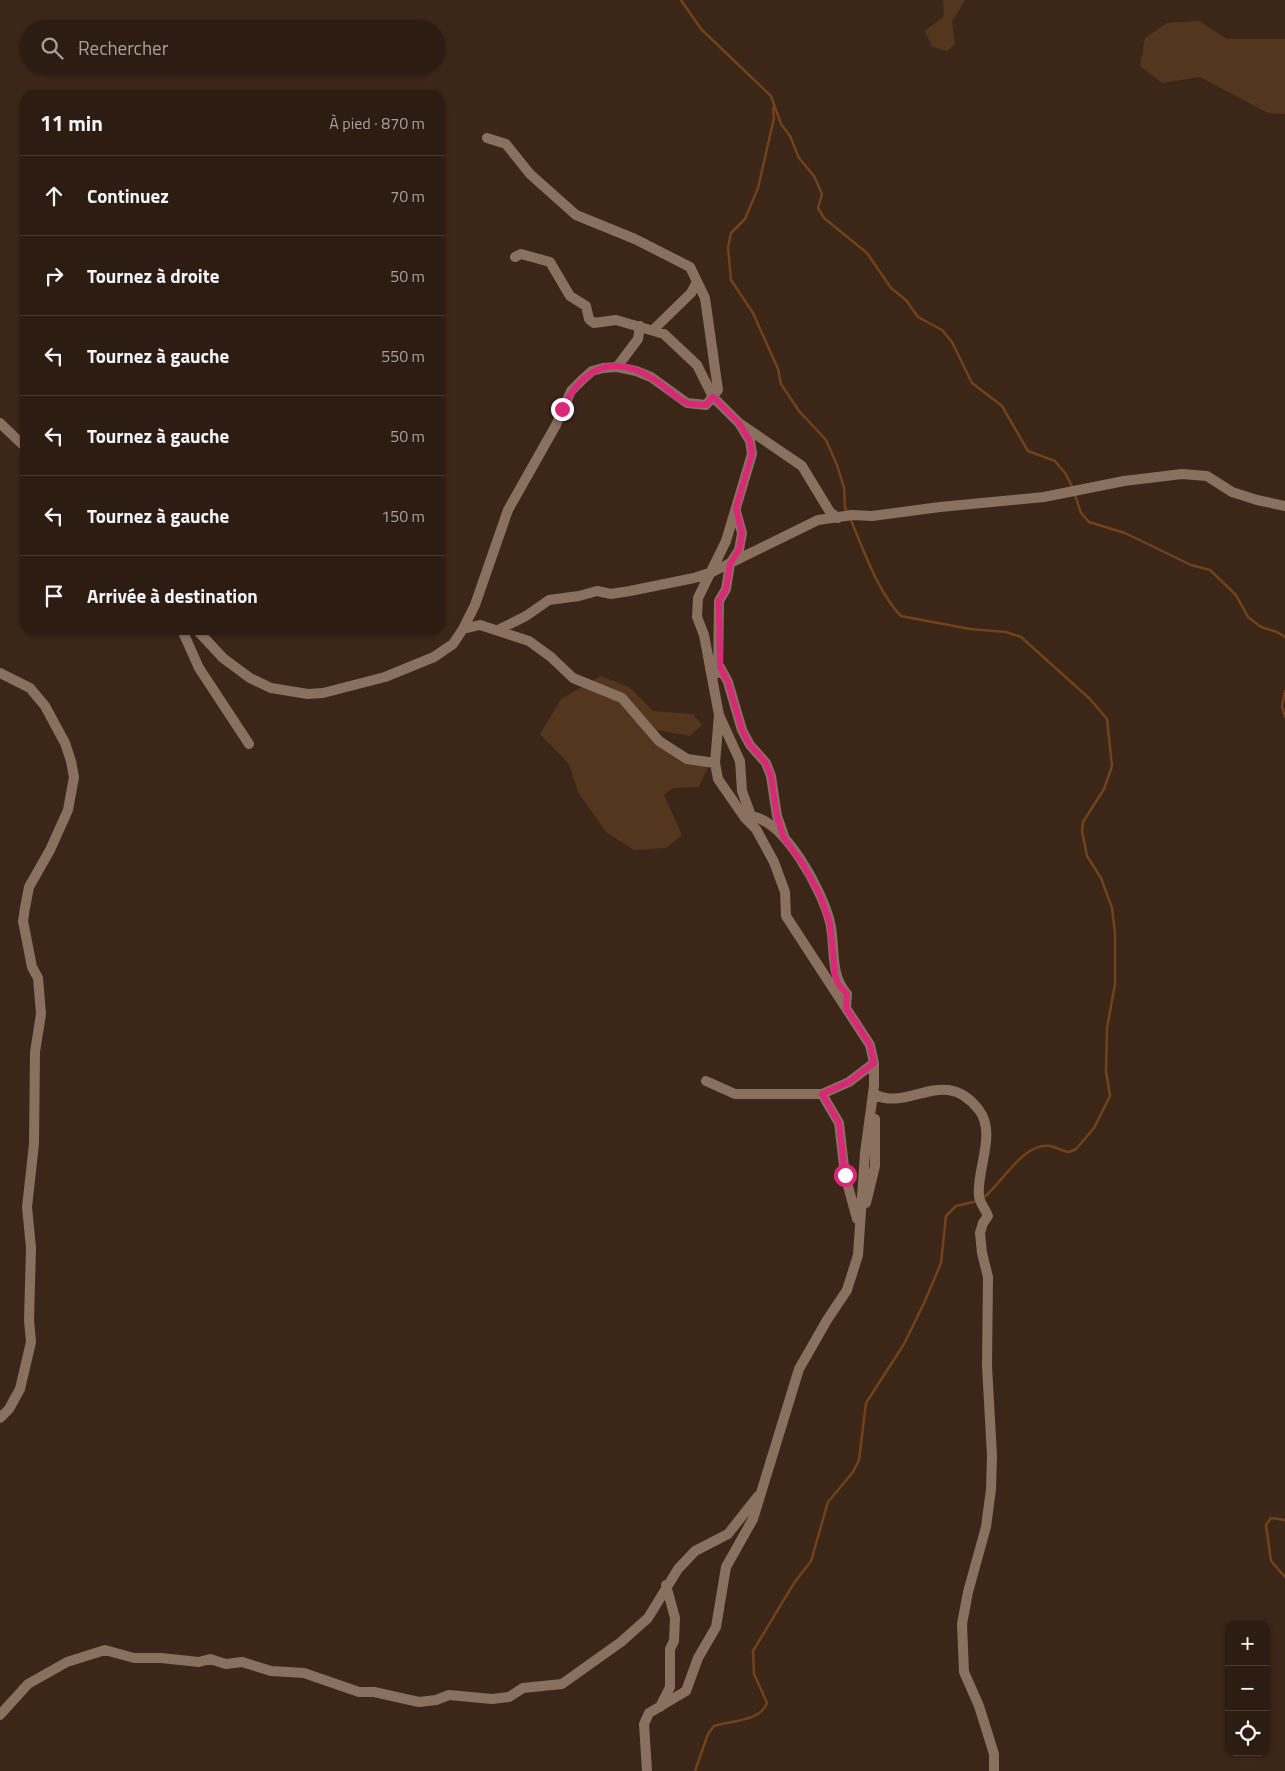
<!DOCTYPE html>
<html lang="fr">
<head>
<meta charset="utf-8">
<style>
  :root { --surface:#2c1c12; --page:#34251b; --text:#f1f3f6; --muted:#a6a19f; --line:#483a32 }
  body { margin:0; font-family:"Titillium Web",sans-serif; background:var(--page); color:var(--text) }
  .controls { position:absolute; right:15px; bottom:15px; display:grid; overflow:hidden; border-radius:10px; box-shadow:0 1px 4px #0004 }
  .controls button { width:45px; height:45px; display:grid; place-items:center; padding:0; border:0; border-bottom:1px solid var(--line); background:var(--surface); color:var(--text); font:25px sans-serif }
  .stop { position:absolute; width:15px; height:15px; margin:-11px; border:4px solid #db2777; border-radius:50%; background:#fff }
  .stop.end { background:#db2777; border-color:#fff; box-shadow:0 1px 5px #0008 }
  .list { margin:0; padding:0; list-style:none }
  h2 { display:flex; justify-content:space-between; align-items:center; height:65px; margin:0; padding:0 20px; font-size:21px }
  h2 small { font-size:16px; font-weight:400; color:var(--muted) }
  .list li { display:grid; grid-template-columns:32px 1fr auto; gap:15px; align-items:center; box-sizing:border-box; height:80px; padding:0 20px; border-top:1px solid var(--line) }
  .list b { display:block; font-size:19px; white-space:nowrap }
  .list em { font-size:16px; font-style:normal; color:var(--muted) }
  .icon { flex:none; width:28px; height:28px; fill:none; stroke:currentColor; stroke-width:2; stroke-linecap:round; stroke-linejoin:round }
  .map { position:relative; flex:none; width:1285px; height:1771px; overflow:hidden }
  .search { position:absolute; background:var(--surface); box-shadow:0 1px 4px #0004; left:20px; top:20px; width:425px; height:55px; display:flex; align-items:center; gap:12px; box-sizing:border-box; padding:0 18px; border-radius:28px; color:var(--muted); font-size:19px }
  .panel { position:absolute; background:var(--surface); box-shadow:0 1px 4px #0004; left:20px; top:90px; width:425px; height:545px; border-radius:15px }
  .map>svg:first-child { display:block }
  .green { fill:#54361f }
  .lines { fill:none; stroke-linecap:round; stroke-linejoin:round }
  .stream { stroke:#73421a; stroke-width:2.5 }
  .minor { stroke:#89705f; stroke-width:10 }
  .route { stroke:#db2777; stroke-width:6 }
</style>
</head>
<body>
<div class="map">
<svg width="1285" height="1771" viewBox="0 0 1285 1771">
  <rect width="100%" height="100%" fill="#3b2618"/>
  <path class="green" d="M943,0H965L952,22L955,44L947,51L932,47L925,31L944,16Z
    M1199,21L1227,39H1285V114L1268,113L1200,77L1162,83L1140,66L1145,38L1167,23Z
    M601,676L629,687L653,711L693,714L702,725L690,736L657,730C670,749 689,755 711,761L699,787L673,788L664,795L682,835L666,848L634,850L606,832L578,792L569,764L540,734L561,699Z"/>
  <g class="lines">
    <path class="stream" d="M681,0L701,29L771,96L781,124L790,136L799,158L814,176L822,194L818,208L824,218L867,253L891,288L906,300L918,317L942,330L952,342L972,383L1002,406L1028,451L1055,461L1065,473L1073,488
      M773,108L774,118L758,188L745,219L731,233L728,247L731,280L753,313L778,369L781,384L799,411L826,440L837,465L844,488L845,507L847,513
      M1075,495L1081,513L1089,522L1125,533L1191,565L1210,570L1236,595L1248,617L1261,627L1277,632L1285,637
      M850,518C863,548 878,593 901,616L970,629L1006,632L1021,637L1090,699L1107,719L1112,766L1104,789L1083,822L1082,831L1087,856L1101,878L1112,908L1115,933V984L1107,1028L1106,1071L1110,1096L1094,1128L1076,1149L1069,1152C1062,1151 1056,1147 1050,1146C1023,1142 1001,1185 983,1198
      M1285,691L1282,706L1285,717
      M1285,1520L1271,1518L1266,1525L1271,1561L1285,1577
      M695,1771L708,1734L714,1726C732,1720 760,1722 767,1703L754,1674L753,1651L794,1583L811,1561L828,1502L853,1472L859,1460L866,1403L904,1344L925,1301L941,1263L946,1216L956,1206L978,1201"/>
    <path class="minor" d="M515,257L521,254L550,262L570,296L586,306L589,319L594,323L616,320L664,334L697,365L713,397L739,423L802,466L830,512L838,518
      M653,330L691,293L697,282
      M617,367L638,339L640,326
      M0,423L25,447
      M463,629L480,625L529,641L551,657L573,678L622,698L659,741L687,759L715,763
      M182,630L199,668L249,744
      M197,630L223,658L250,678L271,688L308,694L323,693L385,677L434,657L453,644L463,629L475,605L508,510L556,425L571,391L583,379L592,371L603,368L617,367L636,371L651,377L687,403L706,405L718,390L705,298L690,267L635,239L576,215L530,174L506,144L487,138
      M498,630L526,616L549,600L579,596L597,591L611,594L630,591L694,578L712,572L818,520L852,515L872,516L940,507L1044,497L1124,481L1182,474L1207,476L1232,492L1257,500L1285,506
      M720,667L728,682L742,730L750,745L766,763L771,776L777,816L784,836
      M0,673L30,688L45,706L65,743L71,761L74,777L68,810L50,850L29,887L25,908L23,921L32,967L38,978L41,1014L35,1052L34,1144L27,1207L31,1248L29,1320L31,1342L20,1389L9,1409L0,1418
      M718,673L719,601L726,589L730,564L739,550L742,533L736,511
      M719,715L740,761L742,791L753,821
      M751,816C785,821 822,890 830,922C836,947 829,974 847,994L846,1008
      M706,1081L735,1094H822L849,1082L874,1063
      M822,1094L839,1123L845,1175L857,1219
      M874,1094C909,1113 944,1064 979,1110C997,1134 976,1170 979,1196C979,1202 986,1210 988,1216L983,1223L980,1233L982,1253L988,1277L987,1366L992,1456L991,1489L986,1527L968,1592L962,1624L964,1672L979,1706L994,1754V1771
      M866,1203L875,1166V1119
      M660,1707L670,1687V1649L674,1641L675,1618L666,1585
      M0,1715L28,1684L67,1662L105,1650L134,1658H161L199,1662L210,1659L226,1664L242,1662L271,1671L304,1673L359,1692H374L419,1702L436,1700L449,1695L492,1699L509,1697L523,1688L562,1684L621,1642L648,1618L678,1569L695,1551L728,1534L758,1496
      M647,1771L644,1724L649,1713L686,1691L698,1658L716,1627L726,1567L753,1519L799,1369L827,1320L847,1290L858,1255L865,1153L874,1086V1063L870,1045L786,916L785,892L774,862L756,829L745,818L718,779L715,763L719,715L704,635L697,617L698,598L726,541L752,454L750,441L739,423"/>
  </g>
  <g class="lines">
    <path class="route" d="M562,409C582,369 611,353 652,378C664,385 675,398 687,403C692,405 700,404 706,405L713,397L739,423L750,441L752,454L736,508L742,533L739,550L730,564L726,589L719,601L720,667L728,682L742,730L750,745L766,763L771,776L777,816L784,838L803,864L820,895L830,923L835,974L838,984L847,994L846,1008L870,1045L874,1063L849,1082L822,1094L839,1123L845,1175"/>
  </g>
</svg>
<div class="controls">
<button>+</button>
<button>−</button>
<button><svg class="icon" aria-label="locate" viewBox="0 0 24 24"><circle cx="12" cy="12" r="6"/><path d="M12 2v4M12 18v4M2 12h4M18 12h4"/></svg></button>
</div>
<div class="stop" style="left:845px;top:1175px"></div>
<div class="stop end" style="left:562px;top:409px"></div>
<div class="search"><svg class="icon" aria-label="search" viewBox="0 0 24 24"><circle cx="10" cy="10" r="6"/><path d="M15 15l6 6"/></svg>Rechercher</div>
<section class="panel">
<h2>11 min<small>À pied · 870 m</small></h2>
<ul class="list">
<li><svg class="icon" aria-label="ahead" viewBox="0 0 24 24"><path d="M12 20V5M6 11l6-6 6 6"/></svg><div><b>Continuez</b></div><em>70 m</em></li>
<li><svg class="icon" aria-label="right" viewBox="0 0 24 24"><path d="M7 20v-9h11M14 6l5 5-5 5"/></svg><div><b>Tournez à droite</b></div><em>50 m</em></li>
<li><svg class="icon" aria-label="left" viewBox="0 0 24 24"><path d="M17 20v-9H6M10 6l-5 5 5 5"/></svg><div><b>Tournez à gauche</b></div><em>550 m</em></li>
<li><svg class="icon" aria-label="left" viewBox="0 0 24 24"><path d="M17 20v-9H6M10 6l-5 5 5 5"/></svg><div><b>Tournez à gauche</b></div><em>50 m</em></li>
<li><svg class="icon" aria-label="left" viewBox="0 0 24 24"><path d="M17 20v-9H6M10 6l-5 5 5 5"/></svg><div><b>Tournez à gauche</b></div><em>150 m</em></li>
<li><svg class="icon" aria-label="arrive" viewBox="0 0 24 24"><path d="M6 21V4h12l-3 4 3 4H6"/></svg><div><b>Arrivée à destination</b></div></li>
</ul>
</section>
</div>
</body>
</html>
